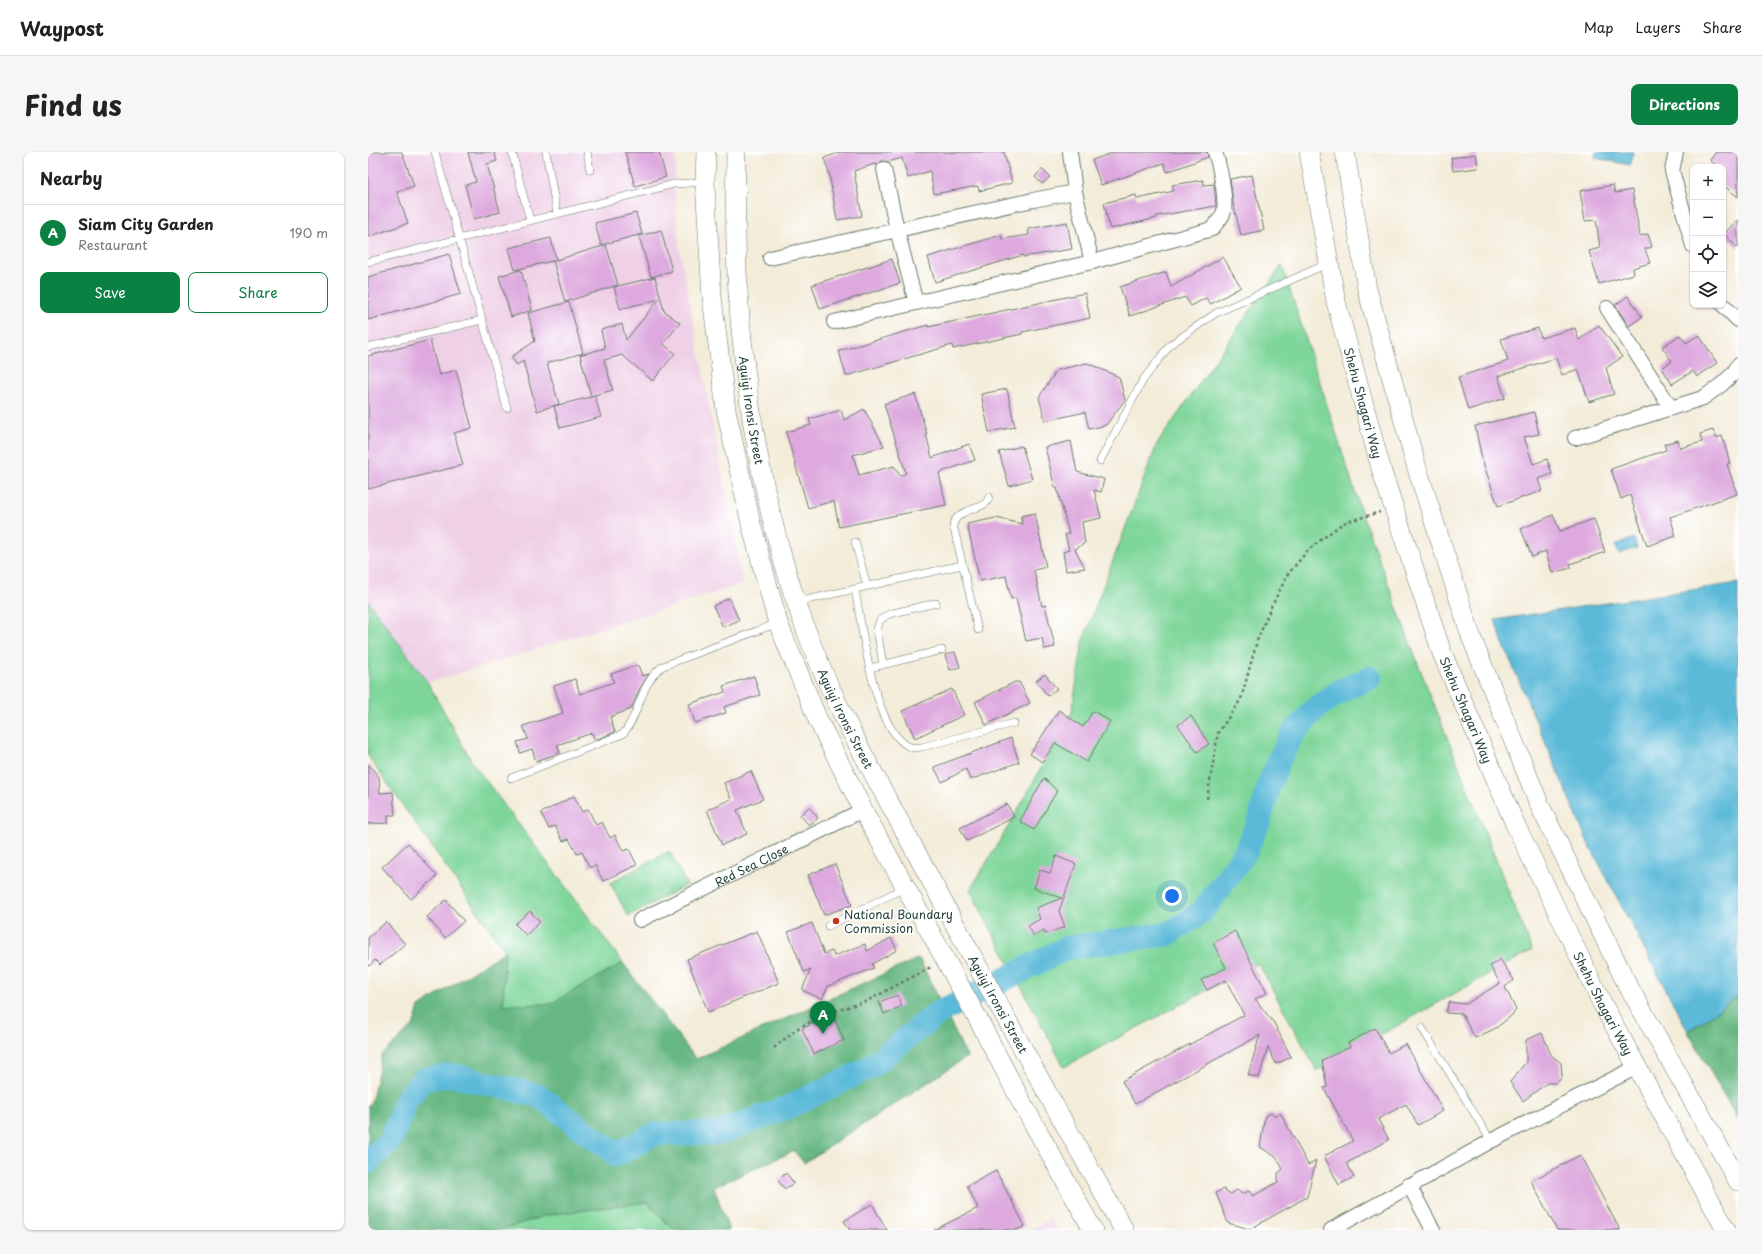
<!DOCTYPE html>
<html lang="en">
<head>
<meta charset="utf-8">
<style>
  :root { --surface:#fff; --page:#f6f6f6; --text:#222; --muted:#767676; --line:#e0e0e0; --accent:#0b8043 }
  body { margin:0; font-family:"Playpen Sans",sans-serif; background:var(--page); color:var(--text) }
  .controls { position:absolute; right:12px; top:12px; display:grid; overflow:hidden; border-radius:8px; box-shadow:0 1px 3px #0004 }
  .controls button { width:36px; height:36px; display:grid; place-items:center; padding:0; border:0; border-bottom:1px solid var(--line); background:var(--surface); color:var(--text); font:20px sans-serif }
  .you { position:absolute; left:804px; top:744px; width:14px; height:14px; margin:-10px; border:3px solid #fff; border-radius:50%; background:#1a73e8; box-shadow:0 0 0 6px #1a73e833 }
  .badge { display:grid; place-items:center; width:26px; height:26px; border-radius:50%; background:var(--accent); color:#fff; font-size:13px; font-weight:700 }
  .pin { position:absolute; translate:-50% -33px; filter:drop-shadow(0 1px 2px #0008) }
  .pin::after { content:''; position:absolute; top:21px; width:14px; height:12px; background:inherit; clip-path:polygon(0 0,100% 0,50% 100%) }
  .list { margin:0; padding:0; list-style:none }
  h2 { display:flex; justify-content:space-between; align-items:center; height:52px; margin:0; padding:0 16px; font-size:17px }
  h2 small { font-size:13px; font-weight:400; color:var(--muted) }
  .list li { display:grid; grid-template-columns:26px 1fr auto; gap:12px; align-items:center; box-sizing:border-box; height:56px; padding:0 16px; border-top:1px solid var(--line) }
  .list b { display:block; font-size:15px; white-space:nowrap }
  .list p { margin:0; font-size:13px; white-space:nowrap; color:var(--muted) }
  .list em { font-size:13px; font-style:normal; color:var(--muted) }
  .actions { display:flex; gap:8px; padding:12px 16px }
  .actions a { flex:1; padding:9px 0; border:1px solid var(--accent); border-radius:8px; text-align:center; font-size:14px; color:var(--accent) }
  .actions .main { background:var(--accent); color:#fff }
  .icon { flex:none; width:22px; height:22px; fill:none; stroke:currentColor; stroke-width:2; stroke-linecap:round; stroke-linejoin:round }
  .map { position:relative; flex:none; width:1370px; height:1078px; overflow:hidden; border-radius:8px }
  header { display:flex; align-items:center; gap:24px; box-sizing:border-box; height:56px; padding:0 20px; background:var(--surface); border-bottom:1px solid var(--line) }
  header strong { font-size:19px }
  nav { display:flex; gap:22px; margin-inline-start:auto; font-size:14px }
  .intro { display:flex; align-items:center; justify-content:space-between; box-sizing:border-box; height:96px; padding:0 24px }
  h1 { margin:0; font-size:28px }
  .button { padding:10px 18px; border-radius:8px; background:var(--accent); color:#fff; font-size:14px; font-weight:700 }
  main { display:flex; gap:24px; padding:0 24px }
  aside { flex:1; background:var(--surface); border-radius:8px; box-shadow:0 1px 3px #0004 }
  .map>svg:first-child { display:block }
  .built { fill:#efd0e6 }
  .green { fill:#7ed69a; stroke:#4e8a67 }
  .forest { fill:#66b782; stroke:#427a5b }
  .water { fill:#5bbad9; stroke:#3d7c86 }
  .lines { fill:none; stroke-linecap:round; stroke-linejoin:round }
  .river { stroke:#5bbad9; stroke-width:24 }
  .building { fill:#dda9de }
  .lane-casing { stroke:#697a6e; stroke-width:8 }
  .street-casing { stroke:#697a6e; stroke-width:16 }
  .secondary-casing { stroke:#697a6e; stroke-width:20 }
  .path { stroke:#697a6e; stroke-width:2.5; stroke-dasharray:3 3; stroke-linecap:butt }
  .lane { stroke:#fff; stroke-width:7 }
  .street { stroke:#fff; stroke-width:14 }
  .secondary { stroke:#fff; stroke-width:19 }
  .poi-dot { fill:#c8321e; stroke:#fff; stroke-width:1.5 }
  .labels { text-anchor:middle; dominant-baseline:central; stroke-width:3.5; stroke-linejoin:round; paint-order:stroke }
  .street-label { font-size:12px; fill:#1f3d34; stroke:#fff }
  .poi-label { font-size:12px; fill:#1f3d34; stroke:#fff; text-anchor:start }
</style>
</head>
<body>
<header>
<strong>Waypost</strong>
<nav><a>Map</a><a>Layers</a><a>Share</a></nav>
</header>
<div class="intro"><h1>Find us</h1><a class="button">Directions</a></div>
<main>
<aside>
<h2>Nearby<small></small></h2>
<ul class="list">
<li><span class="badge">A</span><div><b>Siam City Garden</b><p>Restaurant</p></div><em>190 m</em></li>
</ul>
<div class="actions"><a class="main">Save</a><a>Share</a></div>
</aside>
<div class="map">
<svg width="1370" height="1078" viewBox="0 0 1370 1078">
  <rect width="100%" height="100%" fill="#fff"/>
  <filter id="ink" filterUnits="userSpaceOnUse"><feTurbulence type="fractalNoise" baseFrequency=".025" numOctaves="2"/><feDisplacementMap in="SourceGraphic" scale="8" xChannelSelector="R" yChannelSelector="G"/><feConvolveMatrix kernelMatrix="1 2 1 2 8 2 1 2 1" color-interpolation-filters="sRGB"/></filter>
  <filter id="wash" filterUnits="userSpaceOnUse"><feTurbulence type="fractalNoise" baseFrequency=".012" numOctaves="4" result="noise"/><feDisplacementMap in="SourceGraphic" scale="16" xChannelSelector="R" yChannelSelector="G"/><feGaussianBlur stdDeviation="0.9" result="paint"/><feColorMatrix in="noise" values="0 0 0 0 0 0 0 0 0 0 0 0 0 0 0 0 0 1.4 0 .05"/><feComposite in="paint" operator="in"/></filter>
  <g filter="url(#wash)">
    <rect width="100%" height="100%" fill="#f3ecd9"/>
    <path class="built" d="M0,0H308L306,32L311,94L375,432L60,531L0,449Z
      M683,1067L689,1078H662Z"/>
    <path class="green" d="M914,113L995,365L1050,512L1164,798L949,919L890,811L696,915L602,738L646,665L704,560L715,488L789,292Z
      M0,449L60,531L104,610L255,811L182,852L135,853L137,799L0,604Z
      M301,699L319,733L260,764L242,731Z
      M279,1050L306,1078H132L179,1063Z"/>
    <path class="forest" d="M137,799L135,853L182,852L255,811L328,907L551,806L599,905L436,1011L426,999L346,1035L361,1078H306L279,1050L179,1063L132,1078H0V953L3,951L14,903L45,874L51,855Z
      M1370,844V968L1320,880Z"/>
    <path class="water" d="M1228,0H1265L1262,13L1227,6Z
      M1266,386L1269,396L1251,402L1247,393Z
      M1370,431V844L1320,879L1220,691L1134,489L1127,468Z"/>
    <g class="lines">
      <path class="river" d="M0,1010L23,988L38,948L56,927L84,923L171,944L248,1003L286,982L350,981L418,956L501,916L570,861L698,796L800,782L835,759L877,701L892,667L902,630L912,606L926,580L948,556L972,539L1002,526"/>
    </g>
    <g id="blocks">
      <path class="building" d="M0,0H34L46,34L29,40L40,71L0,85Z
        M100,0H126L129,9L119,12L132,60L106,67L97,33L108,30Z
        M257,0H291L298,25L267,34Z
        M473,0H636L644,31L611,39L610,34L566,42L562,19L540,26L534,6L520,10L514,9L509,13L506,12L486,19L494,64L469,68L461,21L456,6Z
        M747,0H839L840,5L799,20L796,11L733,33L724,8Z
        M1348,0H1370V45L1355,33V15H1350L1342,8Z
        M1108,2L1110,16L1085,19L1083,6Z
        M674,17L682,25L674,32L667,25Z
        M884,23L896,78L873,83L865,51L862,27Z
        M835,28L836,33L846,32L848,54L789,64V66L742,77L736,51L768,43L769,47L806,39L804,33Z
        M1245,33L1247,41L1264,38L1272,84L1280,82L1284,95L1277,97L1282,111L1265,116L1266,122L1231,132L1221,99L1232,96L1228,68L1217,69L1212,39Z
        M268,61L274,82L233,93L227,71Z
        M1370,67V96L1356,82Z
        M699,70L704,97L655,105V103L567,130L560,105L633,83L634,87L661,83L660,77Z
        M293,78L304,119L283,125L271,84Z
        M183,86L188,108L147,118L141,96Z
        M238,93L250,133L197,150L185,109Z
        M81,102L93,142L0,168V125Z
        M855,105L873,135L843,152L838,146L823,154L817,145L762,164L752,135L798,120L803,135Z
        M524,107L532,131L452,157L444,133Z
        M153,118L164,158L143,165L131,124Z
        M287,125L296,159L312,171L295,192L307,201L285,229L254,203L236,208L245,238L223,244L212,203L237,196L233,178L254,172L258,188L291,147L252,157L246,135Z
        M717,141L722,166L654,180V182L585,197L584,193L478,224L471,199L560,173V175Z
        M1260,144L1274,165L1261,174L1247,153Z
        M201,150L215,201L179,211L191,252L169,259L155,209L149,213L143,205L167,189L160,161Z
        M1231,173L1254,205L1238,216L1246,242L1221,250L1210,217L1194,223L1188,206L1130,224L1137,246L1100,258L1090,225L1140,209L1133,187L1170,176L1173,186L1207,176L1211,188Z
        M1312,183L1318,191L1331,183L1349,211L1329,225L1325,219L1304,232L1294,216L1304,209L1294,195Z
        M62,188L71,223L88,218L104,276L86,281L95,313L0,337V204Z
        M719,211L751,225L757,248L738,273L721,277L717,260L677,269L671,245L689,218Z
        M639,237L647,275L621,280L613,242Z
        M547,242L559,282H558L564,306L601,292L607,308L571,321L578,353L471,375L466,349L440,356L418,280L443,273L441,267L473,258L476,268L496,257L516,294L485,303L491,323L526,314L532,324L538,321L516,252Z
        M227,244L233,265L192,276L186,254Z
        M1166,260L1171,282L1156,285L1165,312L1179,307L1184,322L1170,327L1174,339L1130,354L1114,307L1107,274Z
        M1345,278L1348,286L1354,284L1362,311L1359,312L1369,342L1302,365L1308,384L1279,394L1262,343L1253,347L1243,317L1298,298L1296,292L1310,288L1312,296L1334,290L1332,282Z
        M703,289L709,320L736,327L733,340L726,338L733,366L714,370L717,391L707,397L717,416L698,419L695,400L701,398L697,382H701L689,336H687L677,295Z
        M654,294L664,327L641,334L631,300Z
        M667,361L678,415L666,418L674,454L677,453L687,495L676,497L674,486L658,489L648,446L643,447L638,424L612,429L599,372L628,366L654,372L653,364Z
        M1185,363L1192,379L1226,367L1237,400L1202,412L1203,416L1184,421L1178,399L1164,405L1153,377Z
        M361,446L371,468L355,475L345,454Z
        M587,500L592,515L582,518L577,503Z
        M270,513L274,524L281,522L272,536L263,557L242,565L247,580L227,588L224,581L189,593L192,601L168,609L164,597L152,601L149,590L160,587L155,574L195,561L186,534L207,527L212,542L246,530L243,522Z
        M677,522L689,537L680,544L668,529Z
        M386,524L392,543L356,555L358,561L327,571L321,552L357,540L355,534Z
        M647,530H651L662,551L618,573L607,550Z
        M584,537L596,563L547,586L534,559Z
        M691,558L715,575L725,559L742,569L719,610L687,591L674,610L662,602Z
        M823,564L841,592L829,600L810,573Z
        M643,586L651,610L602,628L598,617L574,630L566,615Z
        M0,612L11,625L12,641L25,640L27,663H20V671L0,672Z
        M383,619L395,647L369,658L379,682L354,693L339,658L363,647L356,631Z
        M676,626L689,639L666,678L652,669Z
        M206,644L214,660L220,657L228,673L234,670L242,686L247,683L255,699L261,697L269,713L235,729L227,713L222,716L214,700L209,702L201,687L195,689L187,674L181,677L173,661Z
        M639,652L646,665L599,689L592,676Z
        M441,655L450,666L441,673L432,663Z
        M40,691L69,724L43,747L14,715Z
        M688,704L708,712L691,759L697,775L677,782L676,778L666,784L660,774L672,767L668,756L694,746L666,736L672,718L682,721Z
        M467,712L484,753L456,763L440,723Z
        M78,748L96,769L77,786L59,765Z
        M162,759L172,770L158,783L147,772Z
        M18,770L37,792L12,813L7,808L0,815V786Z
        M444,771L456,802L464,799L466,804L497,792L499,799L523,786L529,798L504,812L506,816L460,834L454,847L434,838L443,817L436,820L420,780Z
        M389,779L411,831L340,860L319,807Z
        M867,779L899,841L887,847L906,871L923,905L908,912L900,895L891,926L880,923L892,883L767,952L754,929L876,863L858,828L839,838L833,828L858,816L845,791Z
        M1132,807L1146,828L1137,835L1148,858L1143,864L1128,876L1107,886L1094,862L1078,861L1081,850L1098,852L1132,831L1122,814Z
        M529,843L534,854L516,862L511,850Z
        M464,862L476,888L446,902L434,877Z
        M1007,876L1021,901L1038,892L1075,959L1050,973L1038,952L1010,967L1021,988L979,1011L986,1025L971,1033L956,1004L985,989L956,936L959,935L954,908L982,895L980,891Z
        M1174,881L1183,903L1193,911L1194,925L1189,931H1179L1155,949L1142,930L1158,910V888Z
        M903,961L906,963L913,962L940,1013L948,1008L939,1045L882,1077L860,1071L848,1041L855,1037L863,1042L869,1038L874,1042L881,1039L885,1044L910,1030V1021L915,1017L908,1005L892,995L897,964Z
        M1212,1003L1252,1078H1189L1163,1029Z
        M628,1019L657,1074L649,1078H566L610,1056L599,1034Z
        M418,1021L426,1031L417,1037L410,1029Z
        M504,1052L519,1078H482L476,1069Z"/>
    </g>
  </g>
  <g filter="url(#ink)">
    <use href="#blocks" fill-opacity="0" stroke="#697a6e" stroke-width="1"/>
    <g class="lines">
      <defs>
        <path id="lane" d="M67,0L139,256
          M144,0L162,69
          M178,0L189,62
          M219,0L222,18
          M0,110L306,32L337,30
          M0,195L114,168
          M732,309L775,228L802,193L848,161L959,112
          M487,390L499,434
          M487,437C494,473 505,579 542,595C546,596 551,595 554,595L646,571
          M429,450L594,413
          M610,478L585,372C593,353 618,360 621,345
          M515,513L509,477L512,468L521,462L568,451
          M502,516L574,498
          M143,626L255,582C273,561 271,532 295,514L410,471
          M460,774L538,735
          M1054,876L1123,989"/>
        <g id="street">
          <path d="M702,0L707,40L724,110"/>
          <path d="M1308,0L1304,19L1325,94"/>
          <path d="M516,17L529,78L548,151"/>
          <path d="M402,106L665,48L707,40"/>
          <path d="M1355,153L1370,168"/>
          <path d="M1239,156L1303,256"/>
          <path d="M466,170L724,110L844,77C847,72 853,67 855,62C860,51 851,12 847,0"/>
          <path d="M1207,286L1335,246L1353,233L1366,221L1370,213"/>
          <path id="s1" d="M272,768L495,658"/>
          <path d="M1041,1033L1065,1078"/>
          <path d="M963,1078L1123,989L1269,915"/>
        </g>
        <g id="secondary">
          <path d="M338,0L337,30L344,145L358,258L383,372L410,471L450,568L495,658L610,867L654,951L725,1078"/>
          <path id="s2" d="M368,0C367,62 367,125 374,187C383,282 402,377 434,467C463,550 509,627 550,704C617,829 686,954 756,1078"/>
          <path id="s3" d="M941,0L968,150L1014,320L1074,501L1147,672L1234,851L1358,1078"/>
          <path d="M977,0L999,137L1048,313L1104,487L1172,654L1258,830L1370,1029"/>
        </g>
      </defs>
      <use href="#lane" class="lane-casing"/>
      <use href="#street" class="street-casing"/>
      <use href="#secondary" class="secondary-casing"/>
      <path class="path" d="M839,647L850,581L873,547L889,489L902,457L920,422L941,397L975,371L1012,360
        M406,896L430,876L464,860L499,849L563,815"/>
      <use href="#lane" class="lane"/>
      <use href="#street" class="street"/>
      <use href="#secondary" class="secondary"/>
    </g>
  </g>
  <circle class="poi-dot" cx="468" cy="769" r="4"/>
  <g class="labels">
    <g class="street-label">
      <text stroke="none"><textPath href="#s3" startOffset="257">Shehu Shagari Way</textPath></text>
      <text stroke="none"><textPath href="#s2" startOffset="259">Aguiyi Ironsi Street</textPath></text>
      <text stroke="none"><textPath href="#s3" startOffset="581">Shehu Shagari Way</textPath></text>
      <text stroke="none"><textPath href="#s2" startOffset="583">Aguiyi Ironsi Street</textPath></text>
      <text stroke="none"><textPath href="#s1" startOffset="124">Red Sea Close</textPath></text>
      <text stroke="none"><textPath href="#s3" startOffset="905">Shehu Shagari Way</textPath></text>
      <text stroke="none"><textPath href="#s2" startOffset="907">Aguiyi Ironsi Street</textPath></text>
    </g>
    <g class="poi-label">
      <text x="476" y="762">National Boundary<tspan x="476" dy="14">Commission</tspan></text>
    </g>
  </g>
</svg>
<div class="controls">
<button>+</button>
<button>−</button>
<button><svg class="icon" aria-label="locate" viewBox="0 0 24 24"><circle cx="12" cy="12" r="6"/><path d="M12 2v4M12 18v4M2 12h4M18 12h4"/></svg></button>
<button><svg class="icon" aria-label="layers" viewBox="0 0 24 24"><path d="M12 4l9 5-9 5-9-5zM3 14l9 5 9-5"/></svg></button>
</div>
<div class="you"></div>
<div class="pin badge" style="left:455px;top:882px">A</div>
</div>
</main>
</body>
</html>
